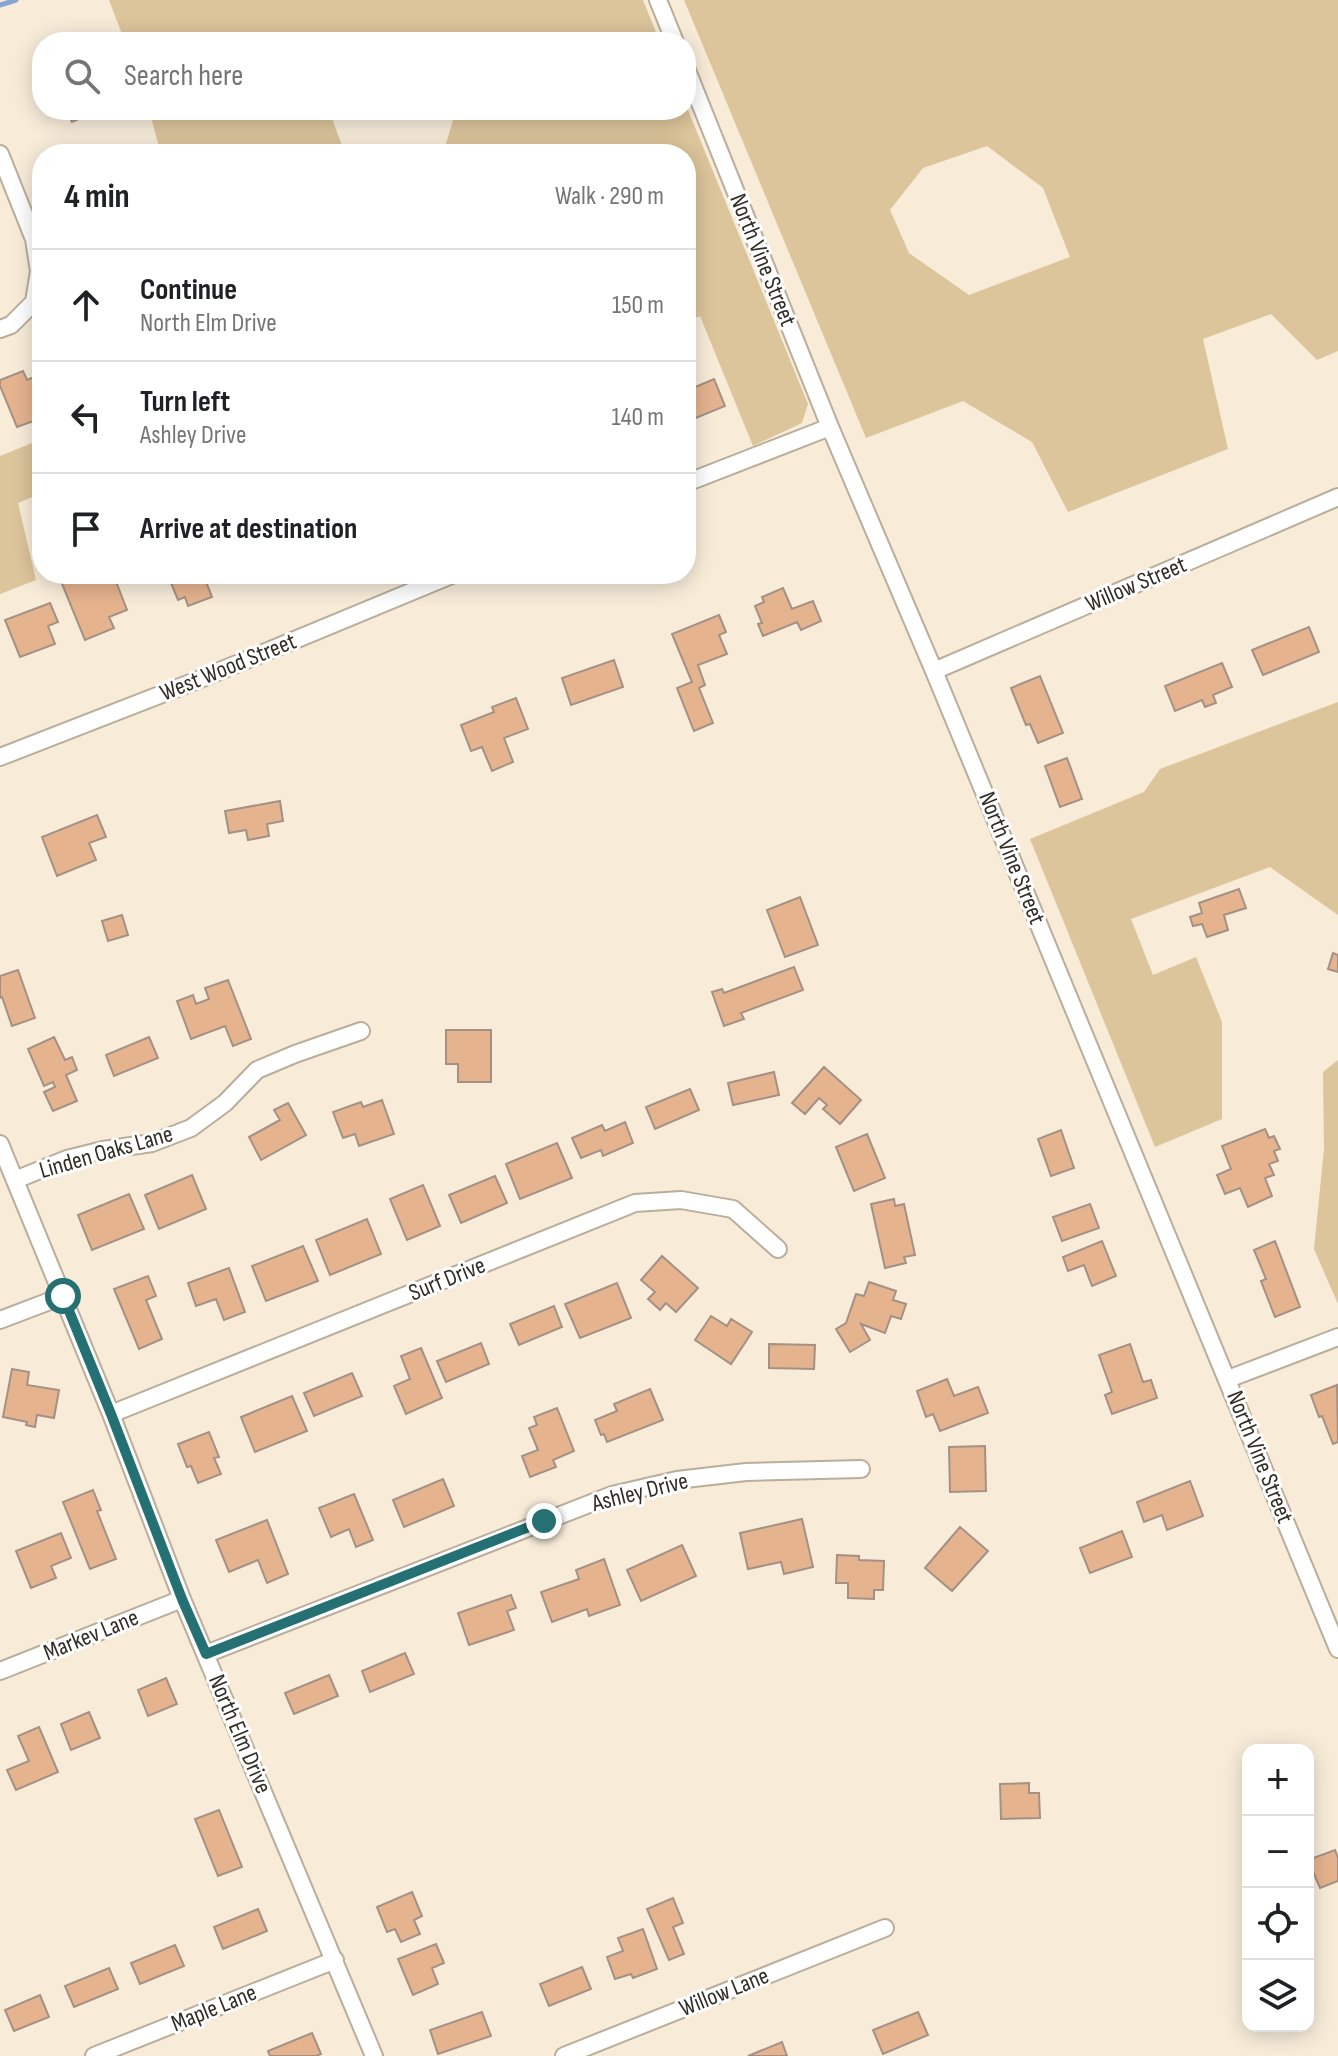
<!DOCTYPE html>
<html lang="en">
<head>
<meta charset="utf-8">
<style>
  :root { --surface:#fff; --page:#f2f2f2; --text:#202124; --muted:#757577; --line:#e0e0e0 }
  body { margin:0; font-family:"Sofia Sans Condensed",sans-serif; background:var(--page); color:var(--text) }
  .controls { position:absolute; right:24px; bottom:24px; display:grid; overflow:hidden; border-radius:16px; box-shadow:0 4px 20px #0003 }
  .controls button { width:72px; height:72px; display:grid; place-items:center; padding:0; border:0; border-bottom:2px solid var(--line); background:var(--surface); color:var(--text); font:40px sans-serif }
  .stop { position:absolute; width:24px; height:24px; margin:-18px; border:6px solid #247072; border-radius:50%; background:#fff }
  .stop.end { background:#247072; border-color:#fff; box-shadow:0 2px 8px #0008 }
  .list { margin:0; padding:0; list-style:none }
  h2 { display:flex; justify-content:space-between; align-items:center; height:104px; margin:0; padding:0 32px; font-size:34px }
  h2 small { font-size:26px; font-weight:400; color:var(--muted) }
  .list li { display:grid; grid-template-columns:52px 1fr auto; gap:24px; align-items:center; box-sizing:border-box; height:112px; padding:0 32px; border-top:2px solid var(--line) }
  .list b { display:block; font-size:30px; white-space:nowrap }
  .list p { margin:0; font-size:26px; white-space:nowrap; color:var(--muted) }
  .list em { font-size:26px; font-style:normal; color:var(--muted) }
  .icon { flex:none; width:44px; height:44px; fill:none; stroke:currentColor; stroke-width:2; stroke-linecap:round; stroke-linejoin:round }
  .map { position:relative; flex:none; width:1338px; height:2056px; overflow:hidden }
  .search { position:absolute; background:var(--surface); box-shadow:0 4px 20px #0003; left:32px; top:32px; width:664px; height:88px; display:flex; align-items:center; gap:20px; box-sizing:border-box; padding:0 28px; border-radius:32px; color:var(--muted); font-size:30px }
  .panel { position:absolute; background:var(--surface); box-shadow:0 4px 20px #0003; left:32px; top:144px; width:664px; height:440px; border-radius:32px }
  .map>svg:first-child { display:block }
  .green { fill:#dcc49b; fill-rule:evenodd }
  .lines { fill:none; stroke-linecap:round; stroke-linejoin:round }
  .stream { stroke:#89a4d4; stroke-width:5 }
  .building { fill:#e6b38f; stroke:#a49185; stroke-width:2 }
  .street-casing { stroke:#b8ae9b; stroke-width:20 }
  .street { stroke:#fff; stroke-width:16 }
  .route { stroke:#247072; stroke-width:10 }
  .labels { text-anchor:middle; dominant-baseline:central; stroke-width:6; stroke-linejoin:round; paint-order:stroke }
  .street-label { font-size:24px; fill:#312d25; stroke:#fff }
</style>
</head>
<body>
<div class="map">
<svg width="1338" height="2056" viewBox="0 0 1338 2056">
  <rect width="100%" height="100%" fill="#f8ecd9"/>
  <path class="green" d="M109,0H643L660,42H125Z
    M684,0H1338V351L1317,360L1271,314L1203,339L1228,449L1068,512L1032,442L963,401L866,438ZM987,146L1043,188L1070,257L969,295L909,253L890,210L923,168Z
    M686,105L808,404L802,423L753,446L700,316L686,322V154H443L456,110H686Z
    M149,110H329L345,154H161Z
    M42,439V493L18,503L36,580L0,594V456Z
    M1338,702V915L1270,867L1131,919L1153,975L1196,957L1222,1022V1119L1155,1147L1030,839L1144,792L1160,769Z
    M1338,1060V1304L1314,1249L1324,1149L1323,1072Z"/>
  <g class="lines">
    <path class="stream" d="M0,5L16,0"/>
  </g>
  <path class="building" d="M67,110H86L88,115L72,122Z
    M23,371L27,380L42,374V418L17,427L0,386V380Z
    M714,379L725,406L686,422V391Z
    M58,574H113L127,610L109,617L114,628L85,640Z
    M193,574H203L212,597L188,606L185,597L178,600L171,583Z
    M783,588L792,609L813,601L821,621L801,630L797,622L763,636L758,624L762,623L755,606L764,602L762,597Z
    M50,603L58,622L48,626L55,644L20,657L5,620Z
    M719,615L726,632L719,635L727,654L698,665L705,685L699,688L713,723L694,731L677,688L692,682L672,634Z
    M1309,627L1319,652L1263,675L1252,650Z
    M614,660L623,687L571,705L562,678Z
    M1222,663L1232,687L1213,695L1216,703L1205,707L1202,700L1175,711L1165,686Z
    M1040,676L1063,733L1038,743L1030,724L1026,725L1011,688Z
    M516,698L528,729L504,738L513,762L492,771L482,747L471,751L461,725L494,712L492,707Z
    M1067,758L1082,799L1060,807L1045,766Z
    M280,801L283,821L267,824L269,836L248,840L246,830L229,833L225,811Z
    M97,815L106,837L89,843L96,860L57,876L42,837Z
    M1239,889L1246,908L1224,915L1228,930L1207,937L1202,924L1193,926L1190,917L1202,913L1199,903Z
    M800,897L818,945L785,957L767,910Z
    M122,915L128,935L108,941L102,921Z
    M1333,953L1338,955V972L1328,969Z
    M794,967L803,990L741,1013L744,1019L724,1026L712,992L722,989L724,993Z
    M18,970L35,1018L12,1026L2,997L0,998V976Z
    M228,980L251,1039L233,1046L225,1026L191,1039L177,1001L193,995L196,1004L209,999L205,988Z
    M446,1030H491V1082H458V1064H446Z
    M54,1037L65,1060L72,1057L77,1070L66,1075L77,1101L53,1111L44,1092L55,1087L53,1082L44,1086L28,1049Z
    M149,1037L158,1058L114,1076L106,1055Z
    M824,1067L861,1100L840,1124L823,1109L827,1105L819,1098L805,1114L792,1103Z
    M774,1072L779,1095L733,1105L728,1083Z
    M690,1089L699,1110L655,1129L646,1107Z
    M382,1100L394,1134L359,1146L355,1134L343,1138L333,1112L361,1102L363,1107Z
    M288,1103L306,1135L261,1160L249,1137L280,1120L274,1110Z
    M625,1122L633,1143L603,1156L601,1150L581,1158L572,1138L602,1125L605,1131Z
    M1265,1129L1269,1138L1274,1136L1280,1149L1274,1151L1278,1161L1269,1164L1274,1175L1265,1178L1272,1196L1248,1207L1240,1188L1225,1194L1217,1175L1231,1169L1222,1146Z
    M1061,1130L1074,1168L1051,1176L1038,1139Z
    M867,1134L885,1178L854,1191L836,1147Z
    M557,1143L572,1178L520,1199L506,1164Z
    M192,1175L206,1209L159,1229L145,1195Z
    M495,1176L507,1203L461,1223L449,1195Z
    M423,1185L440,1226L407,1240L390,1199Z
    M129,1194L144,1229L92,1250L78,1215Z
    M894,1199L895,1206L904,1204L915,1255L904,1257L906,1263L885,1268L871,1204Z
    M1090,1204L1099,1228L1062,1241L1053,1217Z
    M367,1219L381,1254L330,1275L316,1240Z
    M1102,1241L1116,1276L1092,1286L1084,1265L1068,1271L1063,1257Z
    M1275,1241L1300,1307L1275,1317L1261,1281L1266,1279L1254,1250Z
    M303,1246L318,1281L266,1301L252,1266Z
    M662,1256L698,1288L676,1312L666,1303L660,1310L648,1299L655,1292L641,1280Z
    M229,1268L245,1312L224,1320L216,1299L196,1306L188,1283Z
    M148,1276L156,1296L146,1300L162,1339L139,1349L114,1289Z
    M869,1282L896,1291L893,1300L906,1304L901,1319L891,1316L885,1333L861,1324L870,1340L850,1352L836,1329L846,1323L856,1294L864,1296Z
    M617,1283L631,1318L580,1338L565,1304Z
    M554,1306L562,1327L519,1345L510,1324Z
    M711,1316L727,1326L731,1319L752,1332L731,1364L695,1340Z
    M481,1343L489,1364L446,1382L437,1361Z
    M769,1344L815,1345L814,1369L769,1368Z
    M1130,1344L1143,1382L1151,1380L1157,1398L1112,1414L1105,1395L1112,1392L1099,1355Z
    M421,1348L442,1398L406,1414L394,1386L410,1379L401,1356Z
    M12,1369L29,1372L27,1385L59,1390L54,1418L37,1415L35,1427L26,1425L27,1422L3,1417Z
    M352,1373L362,1396L314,1416L304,1393Z
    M947,1379L954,1396L978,1387L988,1413L940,1431L933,1414L926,1417L917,1391Z
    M1337,1385L1338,1442L1333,1444L1322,1416L1319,1417L1311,1395Z
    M650,1389L663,1420L607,1442L604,1434L601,1435L595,1420L617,1411L614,1404Z
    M292,1396L307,1431L255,1452L241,1417Z
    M557,1408L574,1451L553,1460L556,1467L530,1477L522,1456L538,1450L529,1428L537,1425L534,1417Z
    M209,1432L219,1457L214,1458L221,1474L198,1483L191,1466L187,1467L178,1444Z
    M985,1446L986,1491L950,1492L949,1447Z
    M443,1479L454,1506L404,1527L393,1500Z
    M1190,1481L1203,1516L1167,1530L1162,1515L1144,1522L1137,1502Z
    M93,1490L101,1510L97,1511L116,1559L90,1569L63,1502Z
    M354,1494L373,1540L356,1547L349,1529L331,1537L319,1508Z
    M802,1519L813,1567L784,1574L781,1562L748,1569L740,1533Z
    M267,1520L288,1574L267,1583L258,1560L229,1572L216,1540Z
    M960,1527L988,1551L952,1591L925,1568Z
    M1122,1531L1132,1557L1090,1573L1080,1548Z
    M61,1533L71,1558L51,1566L56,1578L31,1588L16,1551Z
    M682,1545L696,1576L641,1601L627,1570Z
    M837,1555L859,1556V1560L884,1561L883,1590H874V1599L848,1598V1583H836Z
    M604,1559L620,1605L589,1616L587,1609L552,1622L541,1592L579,1579L576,1570Z
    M511,1595L516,1608L507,1611L514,1630L469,1645L458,1613Z
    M405,1653L414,1674L370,1692L362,1671Z
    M329,1675L338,1696L294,1714L285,1693Z
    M166,1678L177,1704L148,1716L138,1690Z
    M89,1712L100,1738L71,1750L61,1724Z
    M39,1727L58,1772L16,1790L7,1770L29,1761L18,1736Z
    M1029,1783V1793H1039L1040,1818L1001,1819L1000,1784Z
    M219,1810L242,1867L218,1876L195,1819Z
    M1335,1850L1338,1858V1881L1320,1888L1308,1860Z
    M412,1892L422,1916L414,1920L420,1934L401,1942L395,1929L387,1932L377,1907Z
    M673,1898L683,1923L673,1927L684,1954L669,1960L647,1909Z
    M258,1909L267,1931L223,1949L214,1927Z
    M643,1929L657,1969L633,1978L631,1974L615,1979L607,1957L623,1951L618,1938Z
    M436,1944L444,1963L432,1968L438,1984L413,1995L398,1959Z
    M175,1945L184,1966L140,1984L131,1963Z
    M582,1967L591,1989L549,2006L540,1984Z
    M109,1968L118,1989L74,2007L65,1986Z
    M40,1995L49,2017L14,2031L5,2010Z
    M482,2012L491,2036L438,2054L430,2030Z
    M918,2012L928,2035L883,2054L873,2030Z
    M312,2033L321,2054L316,2056H270L268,2051Z
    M782,2042L787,2056H748Z"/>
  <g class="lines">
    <defs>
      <path id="street" d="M658,0L675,42
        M686,68L830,427L934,671L1338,1649
        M0,154L34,239L39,271L34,302L11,325L0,329
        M686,483L830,427
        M934,671L1338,497
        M0,757L198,680L454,574
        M0,1144L111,1414L182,1599L374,2056
        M15,1180L67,1159L103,1150L152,1143L191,1128L225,1103L257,1070L295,1054L361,1031
        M0,1320L63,1296
        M1228,1379L1338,1337
        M111,1414L635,1203L681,1200L733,1209L778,1249
        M206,1654L612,1495L677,1480L746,1472L861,1469
        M0,1671L182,1599
        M94,2056L335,1960
        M564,2056L885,1928"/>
    </defs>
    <use href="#street" class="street-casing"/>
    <use href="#street" class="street"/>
  </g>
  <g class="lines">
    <path class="route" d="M63,1296L111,1414L182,1599L206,1654L544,1521"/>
  </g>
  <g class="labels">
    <g class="street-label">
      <text transform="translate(763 260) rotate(68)">North Vine Street</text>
      <text transform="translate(1136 584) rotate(-23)">Willow Street</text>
      <text transform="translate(228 667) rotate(-22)">West Wood Street</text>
      <text transform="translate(1012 858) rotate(68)">North Vine Street</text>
      <text transform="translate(106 1152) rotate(-16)">Linden Oaks Lane</text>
      <text transform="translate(447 1279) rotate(-22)">Surf Drive</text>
      <text transform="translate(1260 1457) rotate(68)">North Vine Street</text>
      <text transform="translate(640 1492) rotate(-14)">Ashley Drive</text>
      <text transform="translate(91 1635) rotate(-22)">Markev Lane</text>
      <text transform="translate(240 1734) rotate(67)">North Elm Drive</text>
      <text transform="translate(724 1992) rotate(-22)">Willow Lane</text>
      <text transform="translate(214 2008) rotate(-22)">Maple Lane</text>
    </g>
  </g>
</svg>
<div class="controls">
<button>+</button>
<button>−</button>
<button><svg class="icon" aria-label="locate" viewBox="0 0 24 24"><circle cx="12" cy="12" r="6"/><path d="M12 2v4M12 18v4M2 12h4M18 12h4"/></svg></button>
<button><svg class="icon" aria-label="layers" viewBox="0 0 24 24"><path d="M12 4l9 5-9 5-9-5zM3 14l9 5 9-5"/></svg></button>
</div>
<div class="stop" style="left:63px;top:1296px"></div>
<div class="stop end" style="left:544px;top:1521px"></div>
<div class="search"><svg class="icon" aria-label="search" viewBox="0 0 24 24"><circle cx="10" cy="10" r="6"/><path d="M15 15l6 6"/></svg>Search here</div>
<section class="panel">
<h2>4 min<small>Walk · 290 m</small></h2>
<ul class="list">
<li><svg class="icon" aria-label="ahead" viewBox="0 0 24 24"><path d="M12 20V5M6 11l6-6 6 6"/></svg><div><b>Continue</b><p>North Elm Drive</p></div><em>150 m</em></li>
<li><svg class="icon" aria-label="left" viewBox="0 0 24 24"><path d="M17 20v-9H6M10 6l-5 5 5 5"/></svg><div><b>Turn left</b><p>Ashley Drive</p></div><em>140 m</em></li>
<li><svg class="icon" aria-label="arrive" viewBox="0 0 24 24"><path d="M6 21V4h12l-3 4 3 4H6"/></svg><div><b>Arrive at destination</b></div></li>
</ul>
</section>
</div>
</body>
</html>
